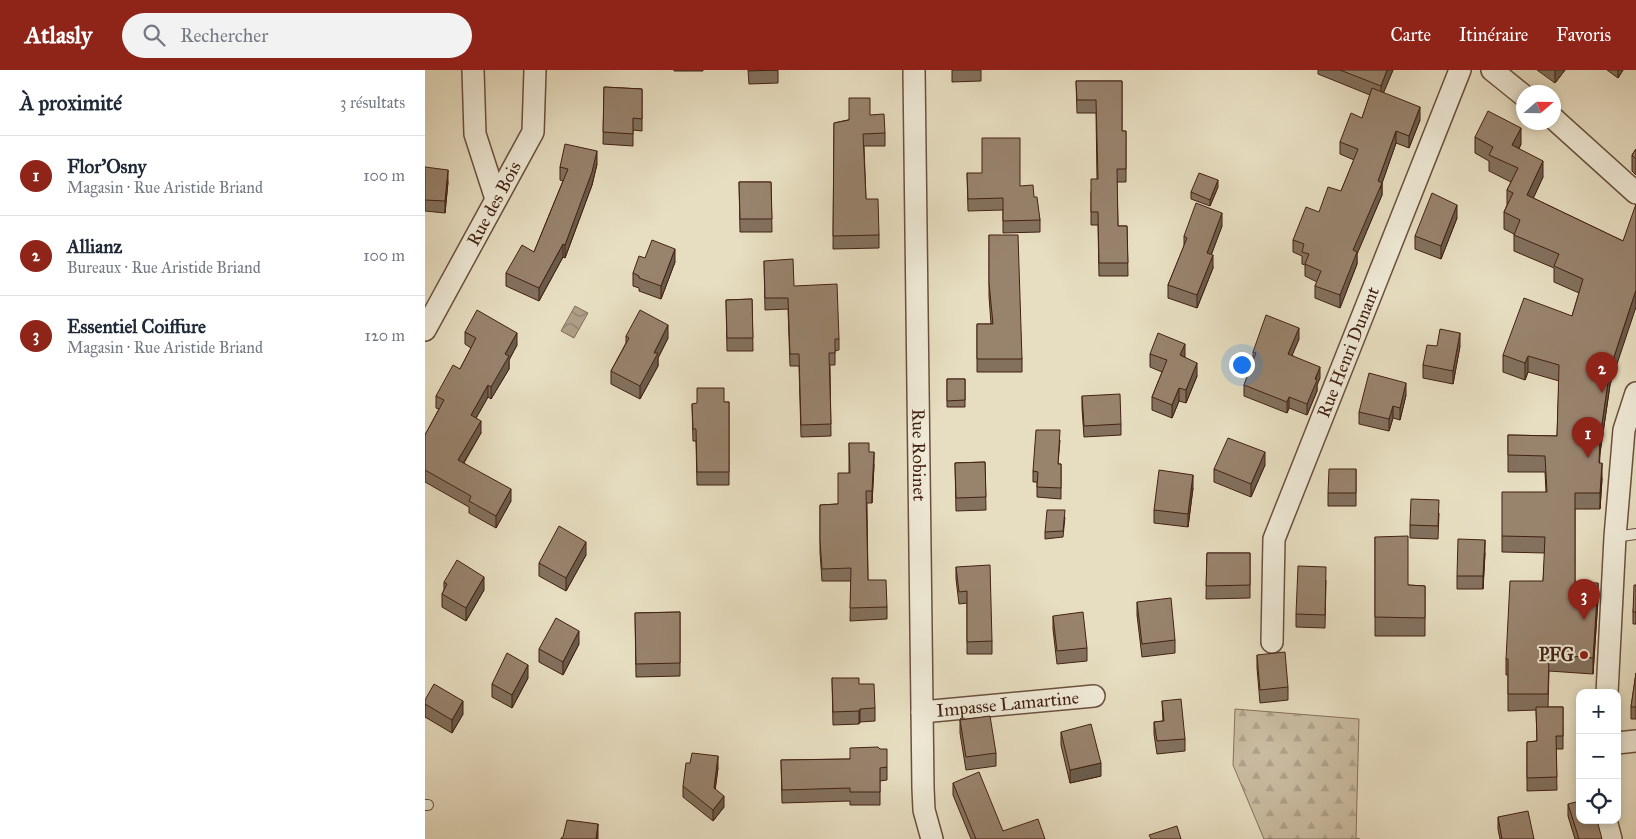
<!DOCTYPE html>
<html lang="fr">
<head>
<meta charset="utf-8">
<style>
  :root { --surface:#fff; --page:#f2f2f3; --text:#1f2937; --muted:#747a83; --line:#e0e1e3; --accent:#8f2418 }
  body { margin:0; font-family:"IM FELL Great Primer",serif; background:var(--page); color:var(--text) }
  .controls { position:absolute; right:15px; bottom:15px; display:grid; overflow:hidden; border-radius:10px; box-shadow:0 2px 8px #0003 }
  .controls button { width:45px; height:45px; display:grid; place-items:center; padding:0; border:0; border-bottom:1px solid var(--line); background:var(--surface); color:var(--text); font:25px sans-serif }
  .compass { position:absolute; left:1091px; top:15px; width:45px; height:45px; border-radius:50%; background:var(--surface); box-shadow:0 2px 8px #0003; rotate:70deg }
  .you { position:absolute; left:816px; top:294px; width:18px; height:18px; margin:-12px; border:4px solid #fff; border-radius:50%; background:#1a73e8; box-shadow:0 0 0 8px #1a73e833 }
  .badge { display:grid; place-items:center; width:32px; height:32px; border-radius:50%; background:var(--accent); color:#fff; font-size:16px; font-weight:700 }
  .pin { position:absolute; translate:-50% -41px; filter:drop-shadow(0 1px 2px #0008) }
  .pin::after { content:''; position:absolute; top:26px; width:18px; height:15px; background:inherit; clip-path:polygon(0 0,100% 0,50% 100%) }
  .list { margin:0; padding:0; list-style:none }
  h2 { display:flex; justify-content:space-between; align-items:center; height:65px; margin:0; padding:0 20px; font-size:21px }
  h2 small { font-size:16px; font-weight:400; color:var(--muted) }
  .list li { display:grid; grid-template-columns:32px 1fr auto; gap:15px; align-items:center; box-sizing:border-box; height:80px; padding:0 20px; border-top:1px solid var(--line) }
  .list b { display:block; font-size:19px; white-space:nowrap }
  .list p { margin:0; font-size:16px; white-space:nowrap; color:var(--muted) }
  .list em { font-size:16px; font-style:normal; color:var(--muted) }
  .icon { flex:none; width:28px; height:28px; fill:none; stroke:currentColor; stroke-width:2; stroke-linecap:round; stroke-linejoin:round }
  .map { position:relative; flex:none; width:1211px; height:769px; overflow:hidden }
  header { display:flex; align-items:center; gap:30px; box-sizing:border-box; height:70px; padding:0 25px; background:var(--accent); color:#fff }
  header strong { font-size:24px }
  nav { display:flex; gap:28px; margin-inline-start:auto; font-size:18px }
  .search { width:350px; height:45px; background:var(--page); display:flex; align-items:center; gap:12px; box-sizing:border-box; padding:0 18px; border-radius:28px; color:var(--muted); font-size:19px }
  main { display:flex }
  aside { flex:1; background:var(--surface) }
  .map>svg:first-child { display:block }
  .forest { fill:url(#forest-firs); stroke:#87705a }
  .water { fill:url(#water-waves); stroke:#846c58 }
  .lines { fill:none; stroke-linecap:round; stroke-linejoin:round }
  .service-casing { stroke:#6c503e; stroke-width:12 }
  .minor-casing { stroke:#6c503e; stroke-width:24 }
  .service { stroke:#efead7; stroke-width:10 }
  .minor { stroke:#efead7; stroke-width:21 }
  .wall { fill:#83715e; stroke:#432112 }
  .shaded-wall { fill:#6a5c4c; stroke:#432112 }
  .building { fill:#98836d; stroke:#432112 }
  .poi-dot { fill:#8f2418; stroke:#efead7; stroke-width:2 }
  .labels { text-anchor:middle; dominant-baseline:central; stroke-width:4; stroke-linejoin:round; paint-order:stroke }
  .street-label { font-size:18px; fill:#432112; stroke:#efead7 }
  .poi-label { font-size:18px; font-weight:bold; fill:#432112; stroke:#efead7; text-anchor:end }
</style>
</head>
<body>
<header>
<strong>Atlasly</strong>
<div class="search"><svg class="icon" aria-label="search" viewBox="0 0 24 24"><circle cx="10" cy="10" r="6"/><path d="M15 15l6 6"/></svg>Rechercher</div>
<nav><a>Carte</a><a>Itinéraire</a><a>Favoris</a></nav>
</header>
<main>
<aside>
<h2>À proximité<small>3 résultats</small></h2>
<ul class="list">
<li><span class="badge">1</span><div><b>Flor'Osny</b><p>Magasin · Rue Aristide Briand</p></div><em>100 m</em></li>
<li><span class="badge">2</span><div><b>Allianz</b><p>Bureaux · Rue Aristide Briand</p></div><em>100 m</em></li>
<li><span class="badge">3</span><div><b>Essentiel Coiffure</b><p>Magasin · Rue Aristide Briand</p></div><em>120 m</em></li>
</ul>
</aside>
<div class="map">
<svg width="1211" height="769" viewBox="0 0 1211 769">
  <defs>
    <pattern id="forest-firs" width="22" height="20" patternUnits="userSpaceOnUse" patternTransform="scale(1.25)"><rect width="22" height="20" fill="#cbbea3"/><path d="M5 1l3.5 6h-7zM16 11l3.5 6h-7z" fill="#b0a38b"/></pattern>
    <pattern id="water-waves" width="16" height="10" patternUnits="userSpaceOnUse" patternTransform="scale(1.25)"><rect width="16" height="10" fill="#af9e86"/><path d="M0 5q4-4 8 0t8 0" fill="none" stroke="#90806c"/></pattern>
  </defs>
  <rect width="100%" height="100%" fill="#e7dec1"/>
  <filter id="stains"><feTurbulence type="fractalNoise" baseFrequency=".004" numOctaves="4"/><feColorMatrix values="0 0 0 0 .2 0 0 0 0 .09 0 0 0 0 .02 0 0 0 .5 -.17"/></filter>
  <radialGradient id="worn" r=".72"><stop offset=".6" stop-color="#630" stop-opacity="0"/><stop offset="1" stop-color="#630" stop-opacity=".3"/></radialGradient>
  <path class="forest" d="M810,639L934,649L931,768L935,769H839L808,695Z"/>
  <path class="water" d="M150,236L163,243L149,268L136,261Z"/>
  <g class="lines">
    <defs>
      <path id="service" d="M1190,467L1211,464
        M0,735H3"/>
      <g id="minor">
        <path d="M48,0L50,64L71,129"/>
        <path id="s1" d="M489,0L498,718L499,740L507,769"/>
        <path d="M1067,0L1098,25"/>
        <path d="M1128,48L1211,123"/>
        <path id="s2" d="M0,260L108,62L110,0"/>
        <path id="s3" d="M847,572L849,469L1035,0"/>
        <path d="M1182,623L1190,467L1199,360L1211,323"/>
        <path id="s4" d="M497,642L669,626"/>
        <path d="M1192,673L1211,671"/>
        <path d="M1181,750L1186,769"/>
      </g>
    </defs>
    <use href="#service" class="service-casing"/>
    <use href="#minor" class="minor-casing"/>
    <use href="#service" class="service"/>
    <use href="#minor" class="minor"/>
  </g>
  <path class="wall" d="M249,0H278V1H249Z
    M323,0H353V13L324,14Z
    M527,0H556V11L527,12Z
    M893,0H968L958,23L995,50L984,78L971,73L957,113V125L932,184V194L915,238L890,228V216L892,212L880,206V195L877,194V186L868,182V170L894,142L916,121L929,90L915,84V72L937,48L945,25L893,4Z
    M1112,0H1140L1130,13Z
    M1182,0H1198L1193,8Z
    M651,11H697V61H701V112H692L693,156H702L703,206H674L673,155H666V122L672,109L671,43H652Z
    M179,17L217,19V61L208,60V76L178,74Z
    M445,45L460,63V76H439L441,129L454,165V178L408,179L409,53Z
    M1050,67L1096,74L1094,79L1118,107L1108,128L1198,171L1185,315L1175,383L1174,393L1177,409L1175,439H1150V512L1173,529L1168,604L1124,601L1123,637H1138V679H1131L1132,720L1102,721V672L1112,671L1111,640L1083,641V605H1081V589L1118,511L1120,483L1077,482V466L1121,422L1120,402H1083V365L1132,366L1134,311L1103,302L1100,310L1078,302V285L1147,246L1154,223L1129,212V198L1089,181V164L1079,159V142L1082,135V120L1086,112L1064,101V91L1050,83Z
    M1211,79V105L1207,101V85Z
    M172,94L167,115L140,188L138,187L114,231L81,216V203L109,182L138,111L135,110V97Z
    M0,97L23,112L20,143L0,141Z
    M542,103L595,116L609,127L615,150V162L578,163V140L543,141Z
    M314,112H346L347,162H315Z
    M793,117L785,136L766,129V122Z
    M1032,148L1016,189L990,179V166Z
    M797,156L786,185L788,198L772,238L743,228V215L759,176V166Z
    M564,165L597,289V302H552V254H566L564,226Z
    M220,188L250,192L236,229L214,221V218L208,216V203Z
    M339,191L369,216L414,269V280L410,281V295H405L406,366L376,367L374,296H365L363,239L340,240Z
    M327,229L328,281H302L301,230Z
    M40,262L92,275L84,290V299L66,329L63,327L51,348L56,363L39,393L86,431L71,458L44,443V437L0,412V365L14,339L11,338V326L35,299L46,278L40,274Z
    M201,266L243,268L233,288V296L215,329L186,314V301L201,273Z
    M874,269L867,285L895,308L892,315V321L882,345L864,338L862,343L819,326V315L828,290V282Z
    M1012,276H1035L1028,314L998,308V295Z
    M725,284L760,287L772,306L761,333L754,331L747,348L727,340V327L737,302L725,297Z
    M522,309H540V337H522Z
    M981,325L975,350L968,348L964,361L934,354V342Z
    M657,326L696,354V365L659,367L657,338Z
    M304,332V415H272L271,371H268L267,334Z
    M635,370L633,394H636V429L612,427V412H608V401Z
    M424,373L444,382L449,395L447,433H442L443,510L462,537V549L425,551L426,511H397L395,482V435L413,434L424,403Z
    M560,392L561,440L531,441L530,393Z
    M840,395L826,427L789,412V399Z
    M931,399V436H903V423Z
    M768,418L763,457L729,453V440Z
    M1014,443L1013,469L985,468V455Z
    M640,447L638,467L620,469V462Z
    M950,467L983,515L1000,516V566H950Z
    M782,483H825V528L781,529Z
    M1060,483L1058,519H1032V506Z
    M161,485L141,521L114,506V493Z
    M531,497L567,571V584H542V533L534,534L531,509Z
    M901,510L900,558L871,557V544Z
    M19,512L59,520L41,551L17,537V524L19,520Z
    M1211,515V554H1208V542Z
    M712,532L750,570V583L717,587L712,545Z
    M255,542V606L211,607L210,543Z
    M628,546L662,578V591L632,594L628,559Z
    M154,574L138,605L114,592V579Z
    M832,585L863,617V630L835,633L832,598Z
    M1211,603V649H1206V637Z
    M103,608L87,638L67,627V614Z
    M407,608L434,614L450,638V651L435,652L434,654L408,655Z
    M0,630L38,644L27,663L0,647Z
    M737,631L760,669V681L732,684L729,664V652L738,651Z
    M535,650L571,683V696L541,700L535,663Z
    M636,662L676,706L645,713L636,675Z
    M425,689L462,697V710L455,711V735H425V731L357,733L356,690Z
    M293,698L290,719L299,737L288,751L258,727V716Z
    M528,713L578,761L620,769H546L528,725Z
    M1143,734L1177,769H1150L1143,746Z
    M1073,747L1109,769H1075L1073,759Z"/>
  <path class="shaded-wall" d="M962,0H968L956,29V16Z
    M1130,0H1140L1130,13Z
    M1193,0H1198L1193,8Z
    M995,37V50L984,78V66Z
    M1096,58V74L1087,92V75Z
    M971,61V73L955,119L957,113V125L932,184V194L915,238V225L928,180Z
    M172,81V94L167,115L140,188V175Z
    M1118,91V107L1102,142V125Z
    M23,100V112L20,143V131Z
    M793,110V117L785,136V130Z
    M1032,135V148L1016,189V176Z
    M797,143V156L782,196V183Z
    M138,174V187L114,231V218Z
    M250,179V192L236,229V216Z
    M788,185V198L772,238V225Z
    M1211,220V237L1185,315L1175,383L1174,409L1175,367L1185,299Z
    M243,255V268L233,288V296L215,329V316L229,283Z
    M874,258V269L863,295V284Z
    M92,263V275L84,290V299L66,329V317L80,284Z
    M1035,263V276L1028,314V301Z
    M760,274V287L755,285Z
    M1103,286V302L1100,310V293Z
    M772,293V306L761,333V320Z
    M895,297V308L892,315V321L882,345V334Z
    M981,313V325L975,350V338Z
    M63,315V327L46,357V345Z
    M754,318V331L747,348V335Z
    M864,327V338L862,343V332Z
    M968,336V348L964,361V349Z
    M56,351V363L33,402V390Z
    M449,382V395L447,433V421Z
    M840,382V395L826,427V414Z
    M1177,393V409L1175,439V423Z
    M768,405V418L763,457V444Z
    M86,419V431L71,458V446Z
    M1060,470V483L1058,519V506Z
    M161,472V485L141,521V508Z
    M59,507V520L41,551V538Z
    M1173,513V529L1168,604V588Z
    M154,561V574L138,605V592Z
    M103,595V608L87,638V625Z
    M38,631V644L27,663V650Z
    M435,639V652L434,654V641Z
    M293,686V698L289,729V718Z
    M676,693V706L645,713V700Z
    M299,726V737L288,751V740Z
    M173,754V769H171Z"/>
  <path class="building" d="M323,0H353L324,1Z
    M915,0H962L956,16Z
    M651,11H697V61H701V99H692L693,156H702L703,193H674L673,142H666V109H673L671,30H652Z
    M179,17L217,19V49L208,48V64L178,62Z
    M947,18L995,37L984,66L971,61L953,111L957,113L928,180L932,182L915,225L890,216L896,201L880,194L884,184L877,182L879,174L868,170L881,137L894,142L903,117L916,121L933,79L915,72L926,43L937,48Z
    M424,28H445V45L459,44L460,63L438,64L441,129H453L454,165L408,166L409,53L424,50Z
    M1063,41L1096,58L1087,75L1118,91L1102,125L1198,171L1211,134V220L1185,299L1175,367L1174,393H1177L1175,423H1150V512L1173,513L1168,588L1124,584L1123,624H1083V589H1081L1085,511H1118L1120,467L1077,466V422H1122L1120,386L1083,385V365L1132,366L1134,295L1103,286L1100,293L1078,285L1099,228L1147,246L1158,209L1129,196L1134,184L1089,165L1095,150L1079,142L1088,123L1082,120L1093,98L1064,85L1068,77L1050,67Z
    M557,68H595V116L608,115L609,127H612L615,150L578,151V128L543,129L542,103H557Z
    M140,74L172,81L167,102L140,175L138,174L114,218L81,203L97,175L109,182L143,99L135,97Z
    M1211,79V89L1207,85Z
    M0,97L23,100L20,131L0,130Z
    M774,103L793,110L785,130L766,122Z
    M314,112H346L347,149H315Z
    M1007,123L1032,135L1016,176L990,166Z
    M771,133L797,143L782,183L788,185L772,225L743,215L762,168L759,166Z
    M564,165H593L597,289H552V254H568L564,213Z
    M227,170L250,179L236,216L214,208V206L208,203L214,186L220,188Z
    M368,189L369,216L412,214L414,269H410V283H404L406,354L376,355L374,284H365L363,228H340L339,191Z
    M327,229L328,268H302L301,230Z
    M52,240L92,263L80,284L84,286L66,317L63,315L46,345L56,351L33,390L86,419L71,446L44,431L46,426L0,400V365L19,330L11,326L28,295L35,299L51,268L40,262Z
    M215,240L243,255L229,283H233L215,316L186,301L204,268L201,266Z
    M841,245L874,258L863,284L895,297L890,309L892,310L882,334L864,327L862,332L819,315L831,283L828,282Z
    M1015,259L1035,263L1028,301L998,295L1002,275L1012,276Z
    M733,263L760,274L755,285L772,293L761,320L754,318L747,335L727,327L742,290L725,284Z
    M944,303L981,313L975,338L968,336L964,349L934,342Z
    M522,309H540V330L522,331Z
    M272,318H299V332H304V402H272L271,359H268L267,334L272,333Z
    M695,324L696,354L659,356L657,326Z
    M611,360H635L633,394H636V418L612,417L613,402L608,401Z
    M803,368L840,382L826,414L789,399Z
    M424,373H444V382H449L447,421H441L443,510H461L462,537L425,538L426,498L397,499L395,470V435L413,434V403H425Z
    M560,392L561,427L531,428L530,393Z
    M904,399H931V423H903Z
    M734,400L768,405L763,444L729,440Z
    M986,429L1014,430L1013,456L985,455Z
    M622,440H640L638,461L620,462Z
    M134,456L161,472L141,508L114,493Z
    M983,466V515L1000,516V548L950,547V467Z
    M1033,469L1060,470L1058,506H1032Z
    M782,483H825V515L781,516Z
    M32,490L59,507L41,538L17,524L22,514L19,512Z
    M565,495L567,571L542,572V521L534,522L531,497Z
    M873,496L901,497L900,545L871,544Z
    M1209,515H1211V542H1208Z
    M746,528L750,570L717,574L712,532Z
    M255,542V593L211,594L210,543Z
    M658,542L662,578L632,581L628,546Z
    M131,548L154,561L138,592L114,579Z
    M860,582L863,617L835,620L832,585Z
    M82,583L103,595L87,625L67,614Z
    M1211,603V637H1206Z
    M407,608H434V614H449L450,638L435,639L434,641L408,642Z
    M9,614L38,631L27,650L0,634V630Z
    M756,629L760,669L732,671L729,652L739,651L737,631Z
    M1111,637H1138V666H1131L1132,707L1102,708V672L1112,671Z
    M565,646L571,683L541,687L535,650Z
    M666,654L676,693L645,700L636,662Z
    M453,677L455,679H462V697L455,698V722H425V718L357,720L356,690L425,689V678Z
    M267,683L293,686L289,718L299,726L288,740L258,716L261,693H265Z
    M554,702L578,761L613,749L620,769H551L528,713Z
    M1155,731V750H1172L1177,769H1154L1143,734Z
    M1103,741L1109,769H1077L1073,747Z
    M142,750L173,754L171,769H136V768L138,767Z
    M752,756L756,769H726L724,765Z"/>
  <circle class="poi-dot" cx="1159" cy="585" r="5"/>
  <g class="labels">
    <g class="street-label">
      <text stroke="none"><textPath href="#s2" startOffset="144">Rue des Bois</textPath></text>
      <text stroke="none"><textPath href="#s3" startOffset="304">Rue Henri Dunant</textPath></text>
      <text stroke="none"><textPath href="#s1" startOffset="385">Rue Robinet</textPath></text>
      <text stroke="none"><textPath href="#s4" startOffset="86">Impasse Lamartine</textPath></text>
    </g>
    <g class="poi-label">
      <text x="1149" y="585">PFG</text>
    </g>
  </g>
  <rect width="100%" height="100%" filter="url(#stains)"/>
  <rect width="100%" height="100%" fill="url(#worn)"/>
</svg>
<div class="controls">
<button>+</button>
<button>−</button>
<button><svg class="icon" aria-label="locate" viewBox="0 0 24 24"><circle cx="12" cy="12" r="6"/><path d="M12 2v4M12 18v4M2 12h4M18 12h4"/></svg></button>
</div>
<svg class="compass" viewBox="-18 -18 36 36"><path d="M0-13l5 13h-10z" fill="#e53935"/><path d="M0 13l5-13h-10z" fill="#747a83"/></svg>
<div class="you"></div>
<div class="pin badge" style="left:1163px;top:388px">1</div>
<div class="pin badge" style="left:1177px;top:323px">2</div>
<div class="pin badge" style="left:1159px;top:550px">3</div>
</div>
</main>
</body>
</html>
